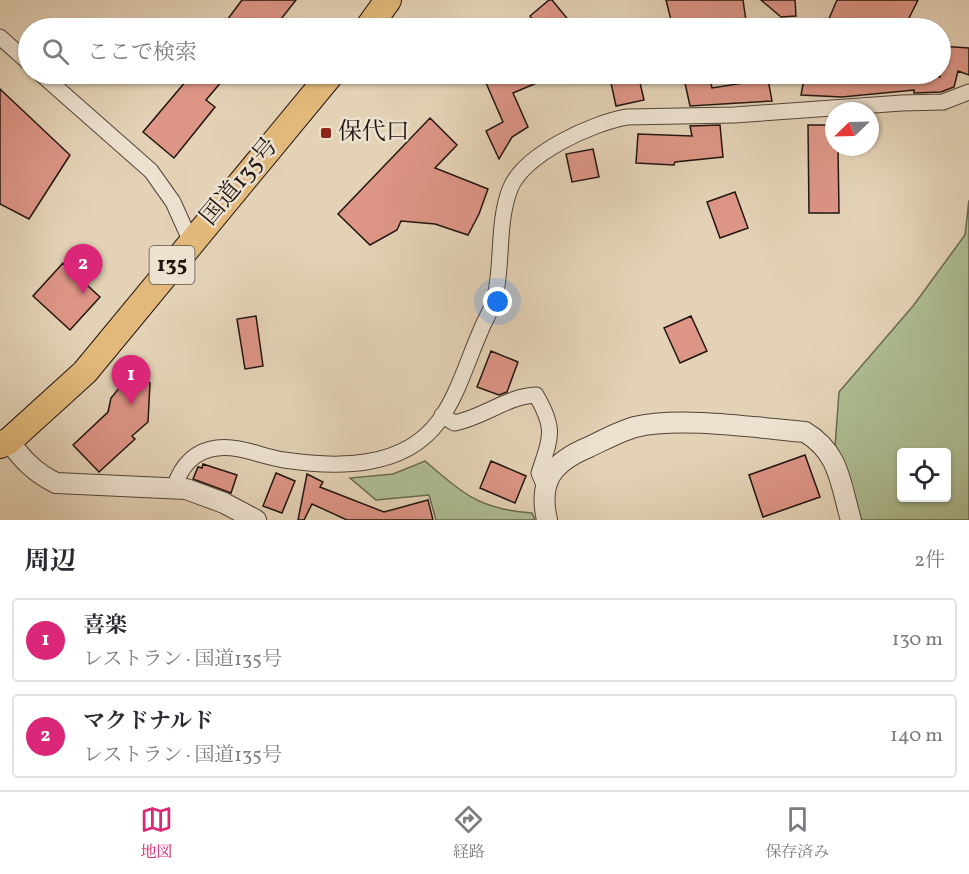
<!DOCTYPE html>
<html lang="ja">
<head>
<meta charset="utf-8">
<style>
  :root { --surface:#fff; --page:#f7f7f7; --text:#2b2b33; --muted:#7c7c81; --line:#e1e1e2; --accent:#db2777 }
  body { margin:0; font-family:Vollkorn,"Noto Serif JP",serif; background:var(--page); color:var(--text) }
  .controls { position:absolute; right:18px; bottom:18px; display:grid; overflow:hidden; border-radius:6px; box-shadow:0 2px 4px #0004 }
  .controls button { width:54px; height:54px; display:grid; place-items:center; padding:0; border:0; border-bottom:2px solid var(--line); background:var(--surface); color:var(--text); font:30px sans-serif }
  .compass { position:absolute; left:825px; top:102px; width:54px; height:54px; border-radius:50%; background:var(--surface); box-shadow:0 2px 4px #0004; rotate:247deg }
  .you { position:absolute; left:498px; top:302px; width:21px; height:21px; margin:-15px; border:4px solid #fff; border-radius:50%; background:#1a73e8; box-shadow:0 0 0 9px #1a73e833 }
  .badge { display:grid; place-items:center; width:39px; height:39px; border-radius:50%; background:var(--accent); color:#fff; font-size:20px; font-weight:700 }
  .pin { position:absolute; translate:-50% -50px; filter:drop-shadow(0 2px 3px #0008) }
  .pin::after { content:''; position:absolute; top:32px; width:21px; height:18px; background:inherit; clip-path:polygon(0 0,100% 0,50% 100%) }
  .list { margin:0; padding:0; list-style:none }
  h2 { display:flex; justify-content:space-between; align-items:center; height:78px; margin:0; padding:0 24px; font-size:26px }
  h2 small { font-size:20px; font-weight:400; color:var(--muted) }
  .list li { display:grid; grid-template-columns:39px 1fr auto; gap:18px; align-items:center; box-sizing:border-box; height:84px; margin:0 12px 12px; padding:0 12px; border:2px solid var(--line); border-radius:6px }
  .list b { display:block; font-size:22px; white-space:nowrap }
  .list p { margin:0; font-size:20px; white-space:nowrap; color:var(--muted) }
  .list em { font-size:20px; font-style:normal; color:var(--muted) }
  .icon { flex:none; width:33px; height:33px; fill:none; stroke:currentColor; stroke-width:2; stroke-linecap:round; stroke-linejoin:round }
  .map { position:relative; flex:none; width:969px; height:520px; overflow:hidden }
  .search { position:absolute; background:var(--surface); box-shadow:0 2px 4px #0004; left:18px; right:18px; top:18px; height:66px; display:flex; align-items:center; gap:15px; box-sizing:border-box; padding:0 21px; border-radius:33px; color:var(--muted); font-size:22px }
  .sheet { height:270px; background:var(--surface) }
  nav { display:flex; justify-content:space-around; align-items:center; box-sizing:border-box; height:84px; border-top:2px solid var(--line); background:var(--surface); font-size:16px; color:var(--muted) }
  nav a { display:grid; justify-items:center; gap:3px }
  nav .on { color:var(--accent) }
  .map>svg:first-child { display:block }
  .green { fill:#aebd93; stroke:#686952; stroke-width:1.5; fill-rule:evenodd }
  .building { fill:#dd9586; stroke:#211510; stroke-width:1.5 }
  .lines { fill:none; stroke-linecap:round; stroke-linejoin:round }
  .minor-casing { stroke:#52443a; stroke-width:17 }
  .tertiary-casing { stroke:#52443a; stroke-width:22 }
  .trunk-casing { stroke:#211510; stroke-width:28 }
  .minor { stroke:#ede2d0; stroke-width:15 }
  .tertiary { stroke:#ede2d0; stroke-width:20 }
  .trunk { stroke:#e2b97b; stroke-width:26 }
  .poi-dot { fill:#8f2418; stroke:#ede2d0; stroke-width:2 }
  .labels { text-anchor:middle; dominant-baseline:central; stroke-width:5; stroke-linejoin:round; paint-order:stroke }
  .shield { fill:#ede2d0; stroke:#5e524a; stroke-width:1.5 }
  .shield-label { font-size:22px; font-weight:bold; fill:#211510 }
  .poi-label { font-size:24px; fill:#211510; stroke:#ede2d0; text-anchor:start }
  .street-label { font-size:24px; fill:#211510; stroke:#ede2d0 }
</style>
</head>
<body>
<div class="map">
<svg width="969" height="520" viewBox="0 0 969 520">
  <rect width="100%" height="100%" fill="#e4d2b6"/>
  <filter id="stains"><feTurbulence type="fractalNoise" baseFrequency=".00333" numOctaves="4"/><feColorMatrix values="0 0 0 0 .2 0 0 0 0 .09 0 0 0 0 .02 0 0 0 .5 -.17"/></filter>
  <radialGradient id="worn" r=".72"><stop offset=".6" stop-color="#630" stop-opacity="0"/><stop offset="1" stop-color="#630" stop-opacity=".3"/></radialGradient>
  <path class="green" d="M969,200V520H849L834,461L839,392L913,306L965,235ZM902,452H946V497H902Z
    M425,461C465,495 479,509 532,513L535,520H436L429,495L376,500L350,478L393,474Z"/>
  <path class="building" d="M242,0H296L274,28H221Z
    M549,0H552L575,28H540L530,16Z
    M666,0H743L747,28H673Z
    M761,0H795L796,16L781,17Z
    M837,0H918L904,28H825Z
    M940,46L969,48V75L958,71L954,87L941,92L914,93V90L842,97L801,95L805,74H901L940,77Z
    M192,74H228L206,100L215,107L174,158L143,132Z
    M506,74H558L513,93L528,127L512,137L499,159L486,131L503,122L486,83Z
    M609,74H638L644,100L616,106Z
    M683,74H709L712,88L768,79L772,101L690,106Z
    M0,89L70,155L29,219L0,204Z
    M430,118L457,145L435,168L488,189L479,214L468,235L435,224L401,221L397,230L370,245L338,214Z
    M720,125L723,157L675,162L674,165L636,163L638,134L692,136L690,126Z
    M808,125H834V147H838L839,213H809Z
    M593,149L599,177L572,182L566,154Z
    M735,192L748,228L720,238L707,202Z
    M63,263L100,297L70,330L33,296Z
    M256,316L263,366L245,369L237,319Z
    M691,316L707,351L680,363L664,328Z
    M491,351L518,362L507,392L499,395L477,387Z
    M134,370L150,383L148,422L132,436L135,439L99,472L73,445L108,412L111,398Z
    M805,455L820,497L763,517L749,475Z
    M491,461L526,476L515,503L480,488Z
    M203,464L237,475L231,493L193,479L198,467L202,468Z
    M276,473L295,481L282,513L263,506Z
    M307,474L323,482L320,487L384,512L428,500L433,520H347L312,504L304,520H298Z"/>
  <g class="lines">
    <defs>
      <path id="minor" d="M0,37L28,62
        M41,74L151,171L173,202L191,242
        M442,415L454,423C483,418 507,396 536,395C556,429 551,437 539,473L545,487
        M174,488C181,466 193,451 217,448C239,445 263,457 284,460C338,468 404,469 439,421C458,395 468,359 481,330C485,319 493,308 495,297C503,262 497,223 510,189C524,154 592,123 627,117L734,115L902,103L943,102L969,92"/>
      <path id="tertiary" d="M9,441C22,459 35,473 56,483L186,489L224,503L256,520
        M547,520C538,480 553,462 589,447C604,440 620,431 635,427C679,416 758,428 805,432C840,453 840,483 851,520"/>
      <path id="trunk" d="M368,28L388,0
        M0,445L9,441L85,372L331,74"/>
    </defs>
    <use href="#minor" class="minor-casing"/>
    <use href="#tertiary" class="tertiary-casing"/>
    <use href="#trunk" class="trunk-casing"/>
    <use href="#minor" class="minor"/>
    <use href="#tertiary" class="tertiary"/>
    <use href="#trunk" class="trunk"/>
  </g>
  <rect class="poi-dot" x="320" y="127" width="12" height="12" rx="3"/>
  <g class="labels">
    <rect class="shield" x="149.5" y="246" width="45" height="38" rx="4.5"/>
    <g class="shield-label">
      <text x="172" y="265">135</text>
    </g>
    <g class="poi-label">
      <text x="338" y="133">保代口</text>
    </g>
    <g class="street-label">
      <text transform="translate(240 182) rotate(-50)">国道135号</text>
    </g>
  </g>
  <rect width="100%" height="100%" filter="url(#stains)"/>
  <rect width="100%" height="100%" fill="url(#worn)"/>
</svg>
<div class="controls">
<button><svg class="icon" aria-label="locate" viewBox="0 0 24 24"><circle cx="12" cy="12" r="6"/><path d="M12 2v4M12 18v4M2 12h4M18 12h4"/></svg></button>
</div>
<svg class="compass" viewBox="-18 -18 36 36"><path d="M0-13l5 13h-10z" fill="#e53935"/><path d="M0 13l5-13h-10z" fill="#7c7c81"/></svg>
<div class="you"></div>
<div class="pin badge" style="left:131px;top:405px">1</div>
<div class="pin badge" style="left:83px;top:294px">2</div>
<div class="search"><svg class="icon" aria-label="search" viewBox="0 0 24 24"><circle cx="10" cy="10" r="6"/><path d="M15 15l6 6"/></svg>ここで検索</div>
</div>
<section class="sheet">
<h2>周辺<small>2件</small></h2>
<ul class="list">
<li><span class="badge">1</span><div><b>喜楽</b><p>レストラン · 国道135号</p></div><em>130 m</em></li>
<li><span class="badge">2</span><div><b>マクドナルド</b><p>レストラン · 国道135号</p></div><em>140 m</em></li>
</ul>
</section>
<nav>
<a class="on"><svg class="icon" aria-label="map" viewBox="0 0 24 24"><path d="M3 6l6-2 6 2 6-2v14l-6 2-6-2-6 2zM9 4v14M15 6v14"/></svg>地図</a>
<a><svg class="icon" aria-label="directions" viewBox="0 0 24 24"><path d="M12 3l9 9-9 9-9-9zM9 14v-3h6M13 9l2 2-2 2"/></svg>経路</a>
<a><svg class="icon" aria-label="saved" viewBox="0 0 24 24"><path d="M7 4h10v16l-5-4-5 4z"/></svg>保存済み</a>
</nav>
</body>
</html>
